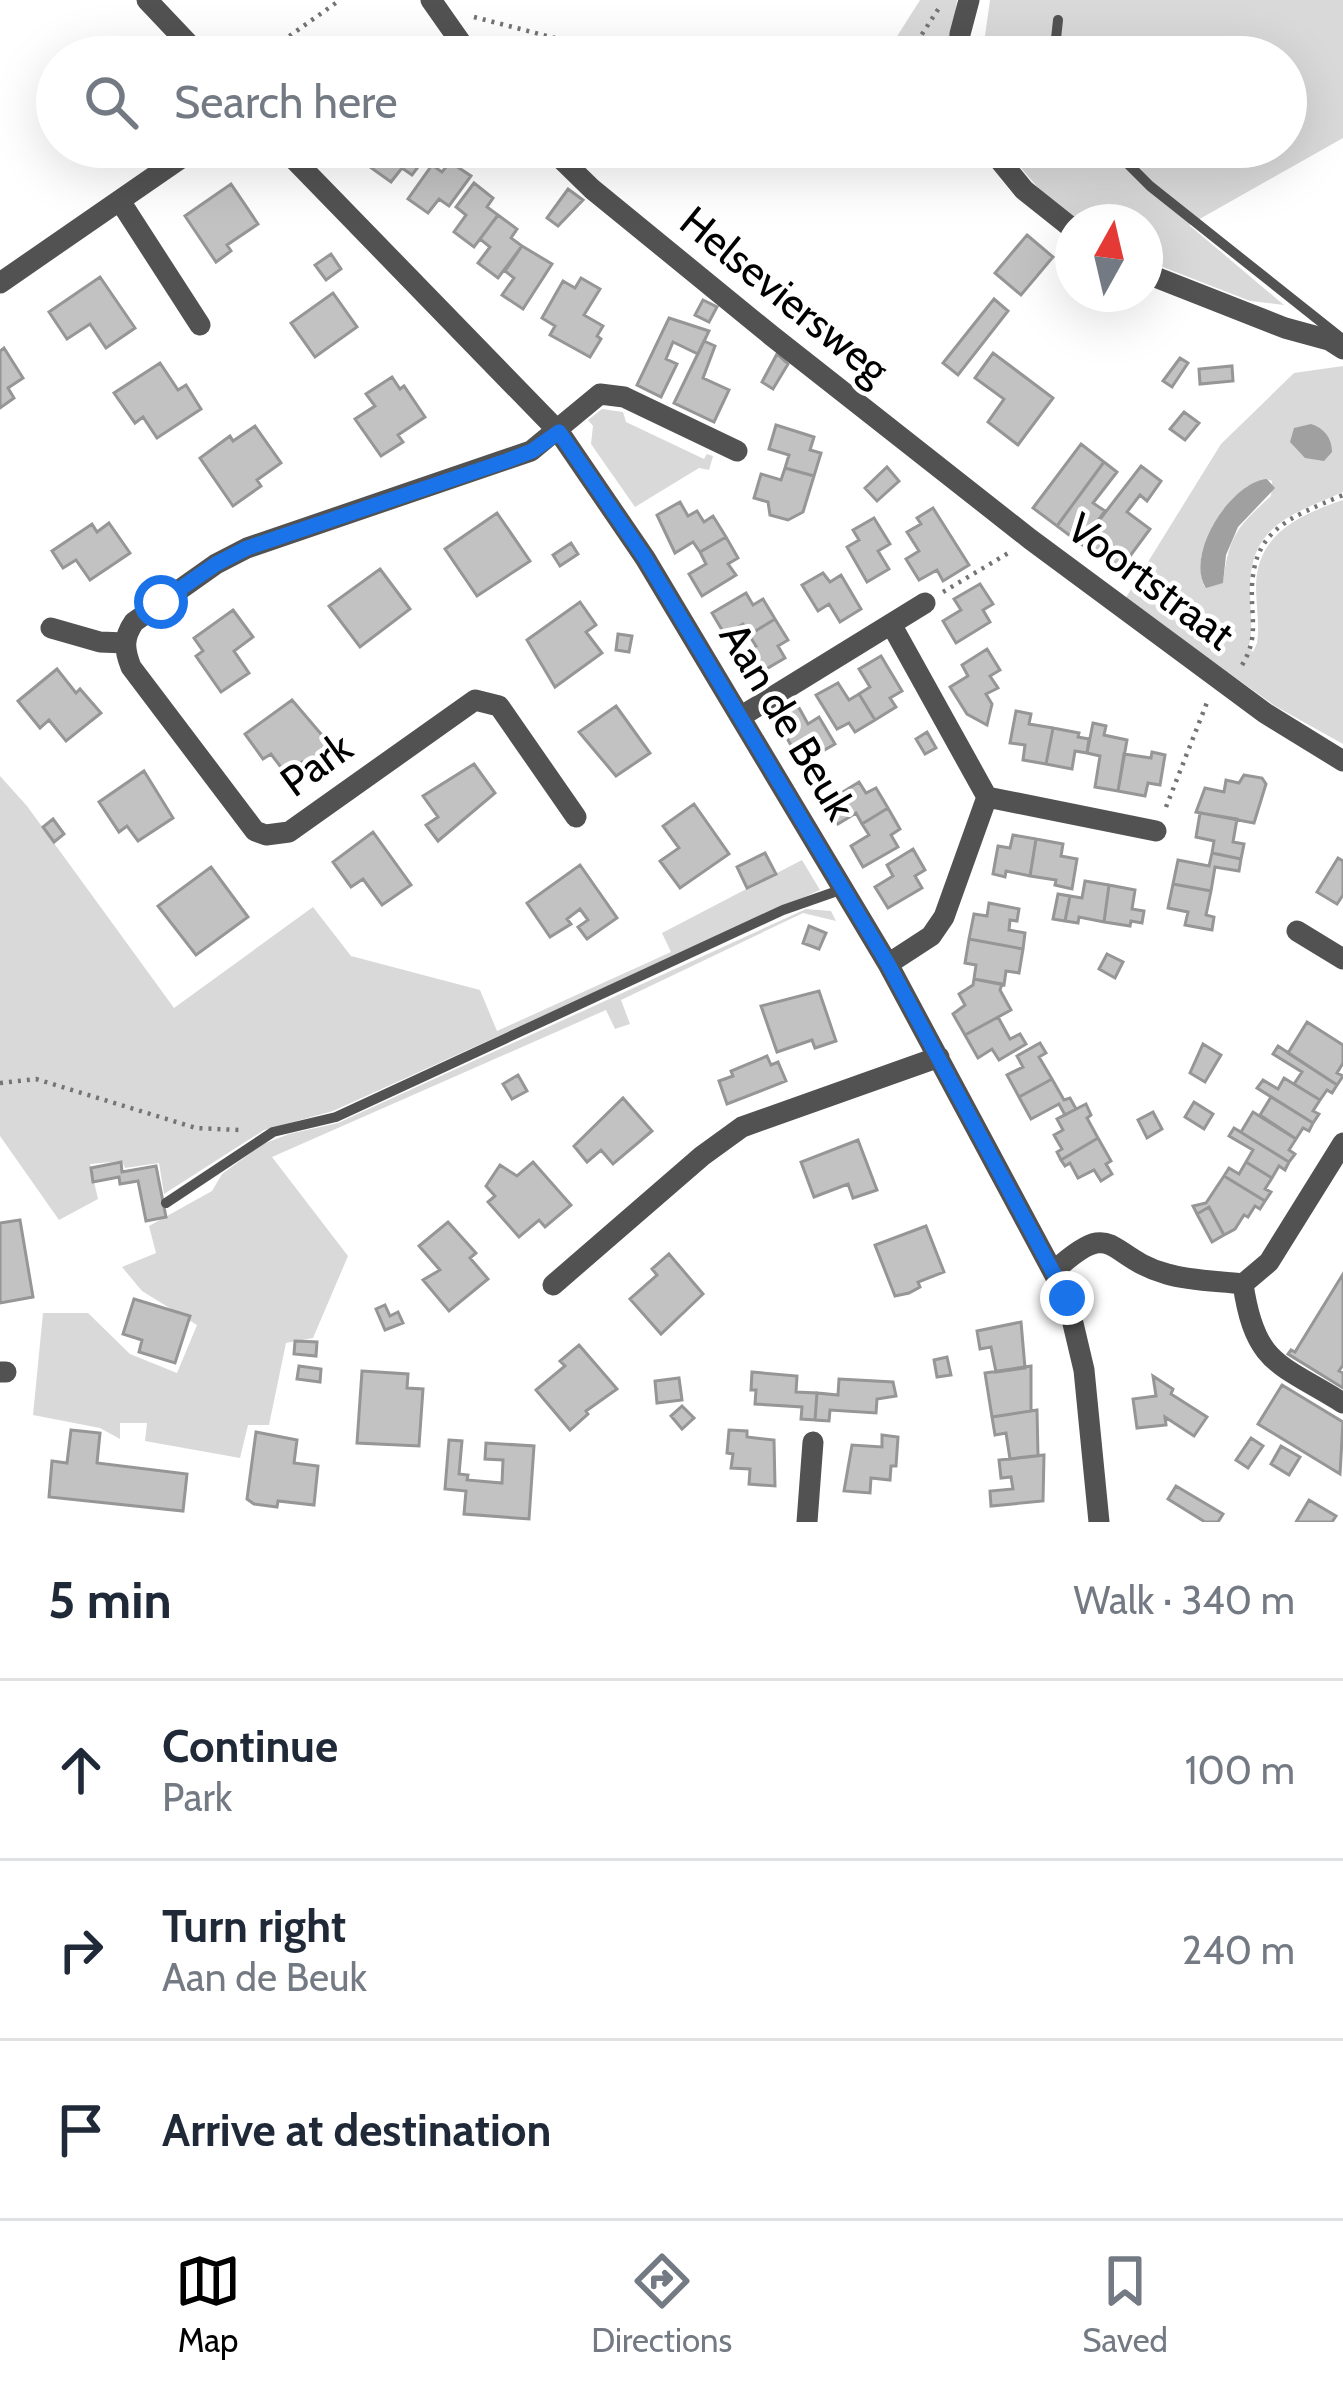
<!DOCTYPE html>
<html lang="en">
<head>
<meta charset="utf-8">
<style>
  :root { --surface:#fff; --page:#f6f6f7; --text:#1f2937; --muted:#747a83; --line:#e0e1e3; --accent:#000 }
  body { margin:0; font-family:Cabin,sans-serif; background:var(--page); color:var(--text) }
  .compass { position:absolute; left:1055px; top:204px; width:108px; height:108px; border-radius:50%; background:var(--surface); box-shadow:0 12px 48px #0002; rotate:8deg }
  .stop { position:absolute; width:36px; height:36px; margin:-27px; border:9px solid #1a73e8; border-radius:50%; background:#fff }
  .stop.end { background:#1a73e8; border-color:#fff; box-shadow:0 3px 12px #0008 }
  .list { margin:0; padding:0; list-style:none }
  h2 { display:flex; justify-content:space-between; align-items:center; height:156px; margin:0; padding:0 48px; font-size:51px }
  h2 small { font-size:39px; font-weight:400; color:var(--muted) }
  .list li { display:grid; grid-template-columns:78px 1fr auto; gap:36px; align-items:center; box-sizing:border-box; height:180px; padding:0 48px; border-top:3px solid var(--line) }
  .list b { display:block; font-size:45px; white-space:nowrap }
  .list p { margin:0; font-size:39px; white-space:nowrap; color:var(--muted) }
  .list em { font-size:39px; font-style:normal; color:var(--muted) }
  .icon { flex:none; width:66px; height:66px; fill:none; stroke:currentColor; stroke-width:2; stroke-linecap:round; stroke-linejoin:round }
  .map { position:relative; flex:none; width:1343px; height:1522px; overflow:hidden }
  .search { position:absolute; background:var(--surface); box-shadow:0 12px 48px #0002; left:36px; right:36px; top:36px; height:132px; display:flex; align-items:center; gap:30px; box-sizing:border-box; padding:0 42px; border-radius:66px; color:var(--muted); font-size:45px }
  .sheet { height:696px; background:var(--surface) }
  nav { display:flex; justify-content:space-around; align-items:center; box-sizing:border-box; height:168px; border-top:3px solid var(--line); background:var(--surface); font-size:33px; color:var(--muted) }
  nav a { display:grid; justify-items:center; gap:6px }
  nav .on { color:var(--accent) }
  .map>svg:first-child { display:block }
  .green { fill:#d9d9d9; fill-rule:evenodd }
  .water { fill:#a0a0a0 }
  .building { fill:#c2c2c2; stroke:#969696; stroke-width:3 }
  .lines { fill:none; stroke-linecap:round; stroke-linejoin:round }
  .path { stroke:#747474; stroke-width:4.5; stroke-dasharray:3 6; stroke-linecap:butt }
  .lane { stroke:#525252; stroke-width:10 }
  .street { stroke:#525252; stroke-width:21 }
  .route { stroke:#1a73e8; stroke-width:15 }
  .labels { text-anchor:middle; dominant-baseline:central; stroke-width:9; stroke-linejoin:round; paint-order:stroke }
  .street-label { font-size:42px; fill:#000; stroke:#fff }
</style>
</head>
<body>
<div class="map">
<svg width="1343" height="1522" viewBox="0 0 1343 1522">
  <rect width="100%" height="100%" fill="#fff"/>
  <path class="green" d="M920,0H957L950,57H884Z
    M990,0H1343V138L1189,225L1284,305L1250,301L1145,260V222H1079L1041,191L1003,147H1286V57H982Z
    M1343,366V492C1292,515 1249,524 1250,592C1250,611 1254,631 1248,648L1253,652L1257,643C1260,624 1256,606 1256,586C1257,534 1299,515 1343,500V744L1275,706L1125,599L1221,444L1294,373ZM1267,479L1272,481L1271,496C1238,526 1229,535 1223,582L1204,586C1188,538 1233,502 1267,479Z
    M602,409L623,412L626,422L704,459L707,454L713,456L709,470L699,468L635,507L591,444L593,426L588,420Z
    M0,776L27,806L174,1008L313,907L351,956L480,990L497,1031L671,952L662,933L802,860L820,890L333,1111L264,1130L164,1194L159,1163L125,1168L122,1161L90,1164L98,1199L59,1220L0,1136Z
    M806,909L831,911L836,921L803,913L621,1000L630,1024L615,1029L606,1010L272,1157L348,1256L313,1338L286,1343L269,1425H248L240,1458L145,1441L147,1423H120V1439L100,1428L33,1415L43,1313H88L130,1354L177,1373L197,1325L142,1291L122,1267L156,1253L149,1226L212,1191L222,1174L263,1144L289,1134L338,1123Z"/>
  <path class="water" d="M1311,424C1324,428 1332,438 1332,452L1324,461L1305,458L1290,442L1294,428Z
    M1267,479L1275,488L1238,527L1226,555L1223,583L1206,588C1184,555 1231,482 1267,479Z"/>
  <path class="building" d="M385,147H433L412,175L402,168L391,182L370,167Z
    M450,162L471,176L449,206L439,199L428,213L408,199L432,165L442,172Z
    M474,183L493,198L487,207L498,215L474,247L454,232L466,215L456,207Z
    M231,184L258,224L227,245L231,251L216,262L185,216Z
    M568,189L583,200L558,226L547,218Z
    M498,215L517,229L511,238L522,246L498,278L478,263L490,247L480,239Z
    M1027,235L1053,257L1021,295L995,273Z
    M522,246L552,264L523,309L502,295L514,278L505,271Z
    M331,254L341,269L326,280L315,265Z
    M100,277L135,328L106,348L90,324L67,339L49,312Z
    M581,278L600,289L584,315L603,326L597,336L601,339L590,357L550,335L555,326L542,318L563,281L575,288Z
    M333,293L357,327L315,357L291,323Z
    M994,299L1008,311L958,375L943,363Z
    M703,300L717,307L709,322L695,315Z
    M669,318L709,331L698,354L673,342L666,359L677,364L661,397L637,385Z
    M704,341L715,346L703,378L729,390L714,422L674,403Z
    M4,348L23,378L8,388L14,398L0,408V351Z
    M993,353L1053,398L1018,445L988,422L1004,399L975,378Z
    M777,354L788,364L773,389L762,382Z
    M1180,358L1188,363L1172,387L1163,381Z
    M160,363L178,390L186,385L201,409L157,438L143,417L135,423L114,393Z
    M1232,366L1233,381L1200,384L1199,369Z
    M392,377L400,389L404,386L425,417L398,435L403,442L381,456L355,419L375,406L366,394Z
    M1184,412L1199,423L1185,440L1170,429Z
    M776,425L814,437L810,450L821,453L814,476L785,468L789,455L769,449Z
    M255,426L281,463L257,480L261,486L233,506L200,458L230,436L233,441Z
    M1081,444L1104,462L1057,526L1033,508Z
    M1104,462L1117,472L1093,503L1105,511L1081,544L1057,526Z
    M1141,466L1161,481L1147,501L1140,495L1127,512L1150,529L1119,571L1081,544Z
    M887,467L899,481L877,501L865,488Z
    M785,468L814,476L803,512L788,520L770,515L768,502L754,498L761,474L781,480Z
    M680,502L688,516L697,511L704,522L713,516L726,537L700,552L693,542L675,553L657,515Z
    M933,508L969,565L943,581L937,570L919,580L906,559L919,551L907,532L921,524L917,518Z
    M497,513L530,561L477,596L445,549Z
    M874,518L890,544L878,551L889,569L867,582L847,547L859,540L853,530Z
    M109,523L130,553L90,580L76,560L63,568L52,551L92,524L97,532Z
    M726,537L738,558L728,564L736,575L702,596L689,574L706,564L700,552Z
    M571,543L578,554L560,566L553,555Z
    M380,569L410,609L360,647L329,606Z
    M823,573L830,582L841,575L861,609L840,622L829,604L818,611L802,585Z
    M980,584L993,604L983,610L990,622L956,643L943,621L961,610L954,599Z
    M746,593L753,605L763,599L775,619L749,635L743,624L725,635L712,613Z
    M580,602L596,625L586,632L602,653L555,687L527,640Z
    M233,610L253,637L234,651L249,673L221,692L196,656L203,651L194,638Z
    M775,619L788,640L778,646L785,658L751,678L738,657L756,646L749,635Z
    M618,634L632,636L629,652L616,650Z
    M987,649L1000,670L990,676L998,688L986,694L992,704L987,725L967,714L950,687L968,676L962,665Z
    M881,656L902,691L890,698L896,707L875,720L859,694L870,687L859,669Z
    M57,669L76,693L80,689L101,713L66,741L49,720L40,728L18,701Z
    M838,683L849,700L859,694L875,720L855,732L849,723L837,729L816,695Z
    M292,700L333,748L306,767L302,762L286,774L271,754L263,759L245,734Z
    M616,706L650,753L616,776L579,732Z
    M798,706L808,724L819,717L835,744L814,756L808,747L796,754L776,719Z
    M1016,711L1031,714L1029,724L1053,728L1046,764L1023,760L1025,745L1010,743Z
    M1093,723L1106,726L1104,735L1127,740L1118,791L1095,787L1100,756L1087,753Z
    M1053,728L1079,733L1078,737L1089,739L1087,753L1075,751L1072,769L1046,764Z
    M927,732L936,748L925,754L916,739Z
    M1152,752L1165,755L1160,785L1148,783L1145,796L1118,791L1124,754L1151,758Z
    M474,764L495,793L438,841L426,825L438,817L423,796Z
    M144,771L173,818L138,841L127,826L119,832L99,802Z
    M1244,775L1262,778L1266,784L1254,823L1196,812L1205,788L1224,792L1226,780L1239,783Z
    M859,782L866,793L876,788L888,808L862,824L856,813L838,824L825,803Z
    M694,804L729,854L680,888L660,861L679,848L663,826Z
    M888,808L900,829L891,835L898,847L863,867L851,846L869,835L862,824Z
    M1200,813L1237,819L1233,842L1244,844L1241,859L1212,853L1214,841L1196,837Z
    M53,819L64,834L54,842L43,827Z
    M373,832L411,885L382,905L363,879L351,887L333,862Z
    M1013,835L1036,839L1030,876L1006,871L1005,877L993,874L998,846L1010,848Z
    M1036,839L1063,844L1061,856L1077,859L1072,889L1055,885L1056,880L1030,876Z
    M913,849L925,870L915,876L922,888L888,908L875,887L893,876L887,865Z
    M765,853L776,874L747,888L737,867Z
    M1212,853L1241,859L1239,871L1215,867L1211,891L1173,884L1178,860L1209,866Z
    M1338,858L1343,861V895L1337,904L1317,892Z
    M580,865L617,918L587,939L578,927L588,920L580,909L567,919L571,924L550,937L527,903Z
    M211,867L248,917L196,955L158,906Z
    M1085,881L1109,885L1104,922L1079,917L1078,923L1065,921L1070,896L1082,898Z
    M1173,884L1211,891L1206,915L1214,917L1212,930L1185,925L1188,912L1168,908Z
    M1109,885L1135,890L1132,909L1144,911L1142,923L1131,921L1130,926L1104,922Z
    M1058,894L1070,896L1065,921L1053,919Z
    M989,903L1019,909L1017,921L1010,920L1009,930L1025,933L1023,949L969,939L974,914L987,916Z
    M809,926L826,933L819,949L803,943Z
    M969,939L1023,949L1019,973L1006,971L1004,985L974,979L976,965L965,963Z
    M1107,954L1123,962L1115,978L1099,969Z
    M974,979L1002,984L1000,990L1011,1010L965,1035L953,1014L965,1005L959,994L973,985Z
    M819,991L836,1041L815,1048L812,1040L777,1052L761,1006Z
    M998,1017L1010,1039L1020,1034L1026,1044L999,1060L992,1049L978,1058L965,1035Z
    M1307,1022L1343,1045V1063L1337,1073L1343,1076L1337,1085L1288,1053Z
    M1040,1043L1046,1053L1039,1057L1052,1079L1019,1097L1007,1075L1023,1067L1017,1056Z
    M1203,1044L1221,1055L1205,1082L1190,1073Z
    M1278,1046L1337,1085L1332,1093L1327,1090L1320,1100L1294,1084L1302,1072L1273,1054Z
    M767,1056L771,1065L778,1062L786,1081L727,1104L719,1081L733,1076L731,1071Z
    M518,1075L527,1091L512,1099L503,1084Z
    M1284,1078L1320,1100L1313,1111L1319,1114L1313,1123L1257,1088L1263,1080L1278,1089Z
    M1052,1079L1064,1100L1070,1098L1076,1109L1065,1115L1059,1104L1031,1119L1019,1097Z
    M1271,1097L1313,1123L1309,1131L1303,1128L1296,1139L1260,1115Z
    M623,1098L652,1131L613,1164L601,1150L587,1162L574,1146Z
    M1194,1102L1213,1114L1204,1129L1185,1117Z
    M1086,1104L1091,1115L1087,1118L1098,1138L1061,1160L1057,1152L1062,1149L1054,1135L1063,1130L1057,1119Z
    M1153,1112L1162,1129L1147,1138L1138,1120Z
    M1253,1112L1296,1139L1289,1150L1295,1154L1289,1162L1234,1128L1241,1132Z
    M1234,1128L1289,1162L1285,1170L1279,1166L1272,1178L1246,1162L1253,1150L1229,1136Z
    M1098,1138L1111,1161L1106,1164L1112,1174L1101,1181L1094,1170L1078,1178L1070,1163L1065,1166L1061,1160Z
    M858,1140L877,1190L853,1198L848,1184L814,1197L801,1162Z
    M121,1162L122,1172L156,1166L166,1217L146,1221L138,1181L120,1184L119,1177L93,1182L91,1168Z
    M533,1162L571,1205L545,1227L539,1220L519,1237L488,1202L495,1196L486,1186L500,1165L517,1176Z
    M1246,1162L1272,1178L1265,1189L1271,1192L1265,1201L1224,1176L1229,1168L1239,1174Z
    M1224,1176L1265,1201L1260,1209L1255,1206L1248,1217L1244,1215L1235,1229L1224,1235L1209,1207L1197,1214L1193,1206L1206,1203Z
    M1209,1207L1224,1235L1212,1242L1197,1214Z
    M20,1220L33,1297L0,1303V1223Z
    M448,1222L476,1253L470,1258L488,1279L449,1311L423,1280L440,1270L419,1246Z
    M926,1226L944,1272L918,1282L920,1287L909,1293L895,1296L875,1245Z
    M669,1254L703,1294L661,1334L630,1299L657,1275L652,1269Z
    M1343,1274V1365L1339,1371L1343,1373V1388L1288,1354L1291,1350L1295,1352Z
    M134,1299L190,1316L175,1363L139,1352L142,1340L123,1334Z
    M385,1305L390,1316L398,1312L403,1323L385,1330L376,1309Z
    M1021,1322L1025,1368L996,1372L991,1347L980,1349L977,1331Z
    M295,1341L317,1342L316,1356L294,1354Z
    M579,1345L617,1389L586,1411L588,1414L570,1430L536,1390L565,1366L560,1361Z
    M947,1357L951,1375L937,1377L934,1360Z
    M299,1366L321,1369L320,1382L297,1379Z
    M1031,1366V1411L992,1417L985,1373Z
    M362,1371L408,1374L407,1388L423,1389L419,1446L357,1443Z
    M752,1372L797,1376L796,1392L817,1393L815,1420L801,1419L802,1407L755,1404L756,1390H751Z
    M1153,1376L1173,1389L1171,1394L1207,1417L1194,1436L1165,1417L1166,1425L1137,1428L1133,1399L1156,1396Z
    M679,1378L682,1400L657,1403L655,1381Z
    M839,1379L893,1382L896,1396L877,1399L876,1413L830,1410L829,1421L815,1420L817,1393L838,1395Z
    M1282,1385L1343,1422L1340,1474L1258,1424Z
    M682,1406L694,1418L682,1429L671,1416Z
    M1037,1410L1038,1456L1010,1459L1006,1433L995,1435L992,1417Z
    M71,1430L100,1433L97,1463L187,1474L183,1511L49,1497L52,1461L67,1463Z
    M729,1430L747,1431V1437L774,1440L775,1486L749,1484L750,1469L731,1468L733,1454L727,1453Z
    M256,1432L297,1440L294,1463L318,1466L314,1505L278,1501L277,1507L254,1504L247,1499Z
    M882,1435L898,1437L896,1466H891L890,1480L871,1478L870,1493L844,1491L852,1445L882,1447Z
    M1251,1438L1263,1446L1248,1468L1236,1460Z
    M449,1440L462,1441L459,1474L468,1475L467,1480L502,1483L503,1460L485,1459L486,1443L534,1446L529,1519L464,1514L466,1491L445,1489Z
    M1281,1446L1300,1457L1289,1475L1271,1464Z
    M1044,1455L1043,1501L991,1506L990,1491L1013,1489L1011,1477L1001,1478L999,1460Z
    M1176,1486L1223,1514L1218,1522H1205L1168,1499Z
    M1309,1500L1336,1516L1332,1522H1296Z"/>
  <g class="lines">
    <path class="path" d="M474,17L555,38L586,57
      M260,57L340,0
      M907,57L941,5
      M791,147L809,157L820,147
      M943,592L1010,552
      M1242,665C1256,642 1253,627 1252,601C1249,530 1287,519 1343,495
      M1166,807L1208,700
      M0,1083L36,1079L196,1128L239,1130"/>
    <path class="lane" d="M1054,57L1058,20
      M1111,147L1150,186L1340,337
      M166,1203L273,1132L336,1117L783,910L843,889"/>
    <path class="street" d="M147,0L201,57
      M431,0L471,57
      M958,57L960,34L969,0
      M282,147L559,432L645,558L888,964L1067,1298L1084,1370L1099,1522
      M549,147L592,189L772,336L1030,539L1265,713L1343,761
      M989,147L1024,190L1073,229
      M120,201L200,325
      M1145,273L1285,328L1329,340L1343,349
      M0,283L197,147
      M51,628L100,642L125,643
      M740,717L925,603
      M987,797L1156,831
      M576,817L499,706L475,700L289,832L266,835L255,831L131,667C124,649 123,638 134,622L216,564L247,548L531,451L600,394L624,397L737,451
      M1297,931L1343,959
      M888,964L931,936L944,917L987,797L891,624
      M1053,1272C1116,1214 1105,1257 1167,1274C1191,1281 1219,1281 1243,1284L1269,1262L1343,1143
      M1243,1284C1255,1365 1279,1363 1343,1403
      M553,1285L702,1156L742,1127L939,1057
      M0,1372H6
      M807,1522L813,1442"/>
  </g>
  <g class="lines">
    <path class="route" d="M161,602L216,564L247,548L506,461L532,451L559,432L645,558L888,964L1067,1298"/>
  </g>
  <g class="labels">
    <g class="street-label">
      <text transform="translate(785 295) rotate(39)">Helseviersweg</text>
      <text transform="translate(1151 581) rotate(37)">Voortstraat</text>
      <text transform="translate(788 721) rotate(59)">Aan de Beuk</text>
      <text transform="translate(316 764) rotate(-36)">Park</text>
    </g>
  </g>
</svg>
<svg class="compass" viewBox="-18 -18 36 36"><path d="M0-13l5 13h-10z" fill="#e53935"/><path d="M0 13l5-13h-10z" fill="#747a83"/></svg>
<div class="stop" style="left:161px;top:602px"></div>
<div class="stop end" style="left:1067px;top:1298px"></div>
<div class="search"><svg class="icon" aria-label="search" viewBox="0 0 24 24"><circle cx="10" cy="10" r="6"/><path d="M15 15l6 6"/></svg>Search here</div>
</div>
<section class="sheet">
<h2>5 min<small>Walk · 340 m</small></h2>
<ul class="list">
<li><svg class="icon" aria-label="ahead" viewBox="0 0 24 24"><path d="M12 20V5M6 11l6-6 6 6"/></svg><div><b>Continue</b><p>Park</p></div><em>100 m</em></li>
<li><svg class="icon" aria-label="right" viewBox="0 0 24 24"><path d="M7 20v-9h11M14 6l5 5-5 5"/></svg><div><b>Turn right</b><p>Aan de Beuk</p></div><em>240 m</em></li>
<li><svg class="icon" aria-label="arrive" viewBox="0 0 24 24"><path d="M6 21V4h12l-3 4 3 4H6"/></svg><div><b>Arrive at destination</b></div></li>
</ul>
</section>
<nav>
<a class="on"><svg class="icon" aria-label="map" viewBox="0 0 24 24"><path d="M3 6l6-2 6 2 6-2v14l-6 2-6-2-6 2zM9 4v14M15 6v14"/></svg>Map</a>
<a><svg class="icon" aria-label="directions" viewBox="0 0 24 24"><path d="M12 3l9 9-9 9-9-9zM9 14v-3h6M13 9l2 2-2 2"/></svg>Directions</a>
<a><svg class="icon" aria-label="saved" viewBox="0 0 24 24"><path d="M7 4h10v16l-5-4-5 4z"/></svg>Saved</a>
</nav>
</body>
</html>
